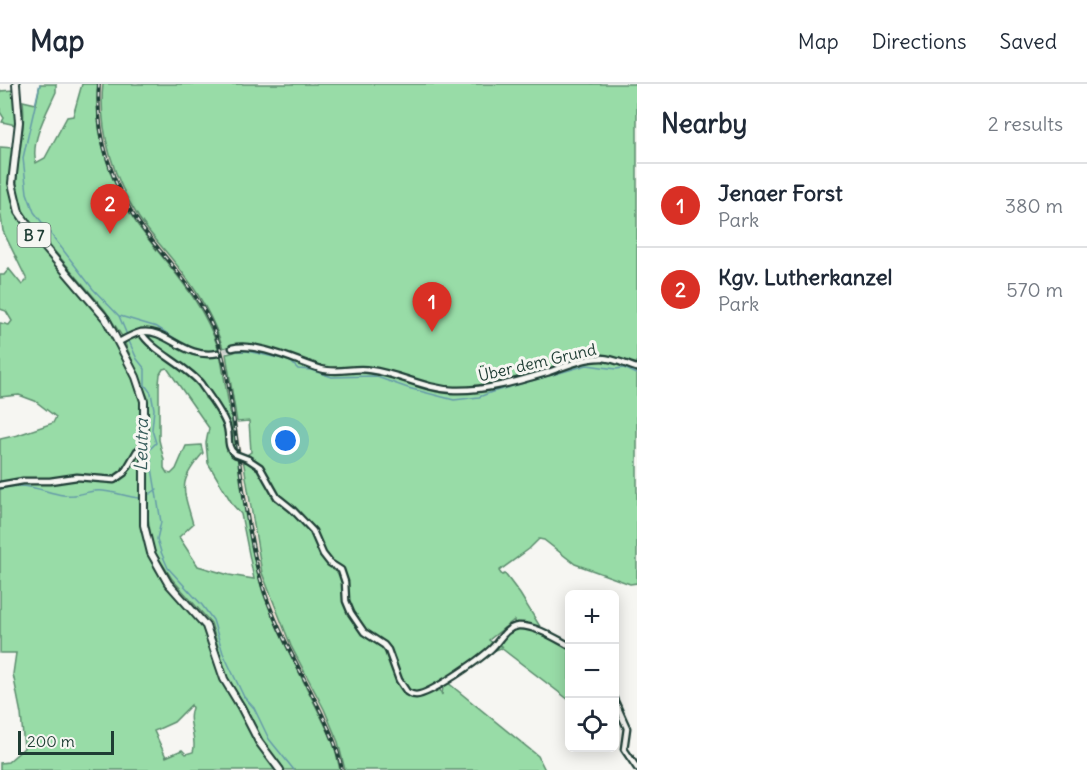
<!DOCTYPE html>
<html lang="en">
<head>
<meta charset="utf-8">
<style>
  :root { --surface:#fff; --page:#f2f2f3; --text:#1f2937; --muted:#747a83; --line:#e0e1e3; --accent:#d93025 }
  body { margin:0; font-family:Delius,sans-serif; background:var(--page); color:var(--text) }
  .controls { position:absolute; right:18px; bottom:18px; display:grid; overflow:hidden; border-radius:9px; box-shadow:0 3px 15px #0003 }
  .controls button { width:54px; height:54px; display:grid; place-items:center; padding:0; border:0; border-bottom:2px solid var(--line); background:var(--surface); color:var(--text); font:30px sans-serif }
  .scale { position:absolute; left:18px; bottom:15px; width:96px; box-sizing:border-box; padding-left:6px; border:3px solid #1f3d34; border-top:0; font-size:16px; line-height:21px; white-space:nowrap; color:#1f3d34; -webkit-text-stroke:4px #f6f6f2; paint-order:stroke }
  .you { position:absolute; left:286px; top:357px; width:21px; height:21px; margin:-15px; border:4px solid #fff; border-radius:50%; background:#1a73e8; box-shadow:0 0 0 9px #1a73e833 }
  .badge { display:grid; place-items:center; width:39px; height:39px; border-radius:50%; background:var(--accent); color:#fff; font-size:20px; font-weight:700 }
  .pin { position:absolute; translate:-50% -50px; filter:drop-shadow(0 2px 3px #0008) }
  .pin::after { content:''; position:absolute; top:32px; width:21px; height:18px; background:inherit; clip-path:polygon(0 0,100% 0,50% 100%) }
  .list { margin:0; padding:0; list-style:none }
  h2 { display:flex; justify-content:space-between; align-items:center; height:78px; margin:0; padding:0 24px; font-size:26px }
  h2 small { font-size:20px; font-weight:400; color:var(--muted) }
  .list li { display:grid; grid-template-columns:39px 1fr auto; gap:18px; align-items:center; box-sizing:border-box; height:84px; padding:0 24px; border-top:2px solid var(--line) }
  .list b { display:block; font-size:22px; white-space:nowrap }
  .list p { margin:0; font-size:20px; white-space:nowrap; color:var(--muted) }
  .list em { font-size:20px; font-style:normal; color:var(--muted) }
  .icon { flex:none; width:33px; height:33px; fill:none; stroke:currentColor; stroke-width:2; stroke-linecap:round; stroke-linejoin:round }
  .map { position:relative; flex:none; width:637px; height:686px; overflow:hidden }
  header { display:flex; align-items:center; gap:36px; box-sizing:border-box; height:84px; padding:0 30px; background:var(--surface); border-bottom:2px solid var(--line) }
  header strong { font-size:28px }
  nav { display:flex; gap:33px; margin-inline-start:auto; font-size:21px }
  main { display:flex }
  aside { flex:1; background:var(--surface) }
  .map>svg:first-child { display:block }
  .built { fill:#f2e3d8 }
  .green { fill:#98dca7; stroke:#5c8c6e; stroke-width:1.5; fill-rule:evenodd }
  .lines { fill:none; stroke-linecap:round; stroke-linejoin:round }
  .stream { stroke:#659ba8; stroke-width:1.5 }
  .tertiary-tunnel { stroke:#cbd1cc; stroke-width:4.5; stroke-dasharray:4.5 2; stroke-linecap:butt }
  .tertiary-casing { stroke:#1f3d34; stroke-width:9 }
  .primary-casing { stroke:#1f3d34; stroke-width:10 }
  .tertiary { stroke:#f6f6f2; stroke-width:4.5 }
  .primary { stroke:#f6f6f2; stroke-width:6 }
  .rail-casing { stroke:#1f3d34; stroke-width:4 }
  .rail { stroke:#f6f6f2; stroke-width:1.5; stroke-dasharray:4.5; stroke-linecap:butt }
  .tertiary-bridge-casing { stroke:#1f3d34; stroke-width:9; stroke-linecap:butt }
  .tertiary-bridge { stroke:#f6f6f2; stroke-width:4.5 }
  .labels { text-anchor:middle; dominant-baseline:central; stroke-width:6; stroke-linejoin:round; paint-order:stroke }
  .shield { fill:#f6f6f2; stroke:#60746d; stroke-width:1.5 }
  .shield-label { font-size:15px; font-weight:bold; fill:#1f3d34 }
  .street-label { font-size:16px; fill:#1f3d34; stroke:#f6f6f2 }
  .water-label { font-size:18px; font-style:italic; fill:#365c5b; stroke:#f6f6f2 }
</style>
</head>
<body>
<header>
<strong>Map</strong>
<nav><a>Map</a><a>Directions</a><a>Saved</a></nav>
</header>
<main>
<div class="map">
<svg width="637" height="686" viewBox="0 0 637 686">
  <rect width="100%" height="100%" fill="#f6f6f2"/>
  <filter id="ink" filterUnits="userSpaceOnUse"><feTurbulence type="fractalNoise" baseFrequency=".0167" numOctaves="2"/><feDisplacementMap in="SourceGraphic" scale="12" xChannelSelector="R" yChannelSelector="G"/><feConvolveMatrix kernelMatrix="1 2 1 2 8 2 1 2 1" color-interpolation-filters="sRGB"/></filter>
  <g filter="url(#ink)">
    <path class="built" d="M98,0H103L104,41L113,80L120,100L139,134L193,202L211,233L219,250L227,276L252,439L262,490L291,562L324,625L338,658L345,686H340L334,659L287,564L263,509L252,465L222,277L214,252L198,219L135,137L112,93L100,42Z"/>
    <path class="green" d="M40,0H56V8C47,28 30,57 36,79L45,74L67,33L73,32L82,0H98C94,48 109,100 137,140C169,185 200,210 219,266C183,280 167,230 123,254L105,226L27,135C4,96 28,59 23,17L36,20Z
      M103,0H637V499L630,500L575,480L544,456L539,455L529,465L499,487L502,491L505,490L520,510L541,544L515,541L514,536L489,556L494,560L491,563L453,591L422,608L416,610L408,607L400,595L390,565L365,547L348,521L344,489L324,470L318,454L280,415L263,385L249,375L248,370L251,368L249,337L237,338L226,270C232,269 238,266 244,266C272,264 306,283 334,289V285C302,277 256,255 223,264C214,236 200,211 182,188C169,170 152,153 139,134C114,96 98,46 103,0Z
      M13,6L16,41L2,38L4,34L0,28V7Z
      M0,63L14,64L11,90L22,137L100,232C120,261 154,322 140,358C136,368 129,377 124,387L142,365L143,441L155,479L207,547L218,588L277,686H0V679L8,678L24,664L21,630L13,590L16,569H0V355L18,351L53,339L56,333L35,317L19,311L0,313V239L9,241L12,237L6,227L0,225V191H4L9,185L22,201L27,196L3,147L0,126ZM191,621L192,624C186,638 198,654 193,668L186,670L182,666L166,673L154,647L174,638Z
      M144,250C166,251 176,269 196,272C204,273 212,271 220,269L237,370L232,368L228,342L201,300L150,259Z
      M137,251L141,252L188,289L203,306L205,314L212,320L226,339L228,359L238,373L252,465L263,509L287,564L334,659L340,686H284L262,655L245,621L227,593L211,539L172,495L154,467L151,455L147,426L148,314L124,257ZM167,284L209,344L206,359L208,379L233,421L241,430L254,495L229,491L198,482L179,453L193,440C183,404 177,399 203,369L201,361L186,362L176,385L171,390L167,389L164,384V376L159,356V300L160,290L163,285Z
      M243,375L259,384L272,407L310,445L319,466L340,487L350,530L359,545L387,567L398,596L410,611L439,603L442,611L443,602L447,598L538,672L545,686H345L338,658L324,625L291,562L262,489Z
      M520,544L541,550L569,564V616L501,564L493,567L498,560L503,563L499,559L510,547Z"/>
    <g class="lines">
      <path class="stream" d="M40,0L23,74L27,109L34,128L93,205L119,232L127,251
        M120,232L157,243L188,263
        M128,255L137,275L145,285V301L151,309L154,325L152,346L156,359L149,366L161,438L157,455L161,468L168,484L202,521L213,536L223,569L244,613L254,624L269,655L294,686
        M236,267H247L283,275L291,278L298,285L311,286L332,293L374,292L408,304L454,316L479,313L492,308L587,281L616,285L624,284L637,290
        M0,405C24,397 41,407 63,411C75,413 84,408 95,407C111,405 125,414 141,414
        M150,410L157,405"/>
      <path class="tertiary-tunnel" d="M218,269L232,264"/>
      <defs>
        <path id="tertiary" d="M141,248C150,266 187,282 201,300C209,312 221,327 226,340C231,350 225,363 235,370
          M119,258C126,254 133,250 141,248C167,244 184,276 218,269
          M232,264C257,258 296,277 321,285C338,290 354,283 370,286C400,290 425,305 454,306C486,307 519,297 549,288C566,282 583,274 602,274C613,274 627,281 637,284
          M248,375L260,383L277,413L292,425L313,447L323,470L330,479L341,486L345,498L346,517L351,529L364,548L384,561L388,566L399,596L407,608C411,610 412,611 416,611C431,610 479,576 491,565C500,557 504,544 518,542C535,541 555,554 570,562
          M0,401L23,397H50L77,393L114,396L124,389L137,367L144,362
          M614,615L627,644L624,665L637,684"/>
        <path id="primary" d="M16,0L19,38L12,99L19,128L36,153L106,235L136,293L144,317V441L151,469L168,499L206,542L224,595L241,623L259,658L280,686"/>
      </defs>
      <use href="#tertiary" class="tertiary-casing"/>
      <use href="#primary" class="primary-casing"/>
      <use href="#tertiary" class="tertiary"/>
      <use href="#primary" class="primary"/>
      <defs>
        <path id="rail" d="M99,0C95,51 112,104 143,145C168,179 199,208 215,249C226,277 230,308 234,338C241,388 246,440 259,490C270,531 291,569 310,606C323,632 337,658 342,686"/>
      </defs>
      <use href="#rail" class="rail-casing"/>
      <use href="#rail" class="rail"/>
      <defs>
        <path id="tertiary-bridge" d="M235,370L248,375"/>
      </defs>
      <use href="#tertiary-bridge" class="tertiary-bridge-casing"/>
      <use href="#tertiary-bridge" class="tertiary-bridge"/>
    </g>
  </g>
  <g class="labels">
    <rect class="shield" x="17.5" y="139" width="33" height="24" rx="4.5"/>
    <g class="shield-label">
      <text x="34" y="151">B 7</text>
    </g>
    <g class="street-label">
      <text transform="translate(537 278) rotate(-13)">Über dem Grund</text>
    </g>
    <g class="water-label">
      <text transform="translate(141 361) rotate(-89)">Leutra</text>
    </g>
  </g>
</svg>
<div class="controls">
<button>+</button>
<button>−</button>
<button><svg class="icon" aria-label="locate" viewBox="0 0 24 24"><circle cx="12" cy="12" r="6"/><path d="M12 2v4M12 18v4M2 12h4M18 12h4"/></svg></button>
</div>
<div class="scale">200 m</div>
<div class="you"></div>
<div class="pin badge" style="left:432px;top:248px">1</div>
<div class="pin badge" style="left:110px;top:150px">2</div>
</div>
<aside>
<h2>Nearby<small>2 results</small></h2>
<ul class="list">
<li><span class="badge">1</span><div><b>Jenaer Forst</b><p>Park</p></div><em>380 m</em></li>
<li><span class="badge">2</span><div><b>Kgv. Lutherkanzel</b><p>Park</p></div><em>570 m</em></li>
</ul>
</aside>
</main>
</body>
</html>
